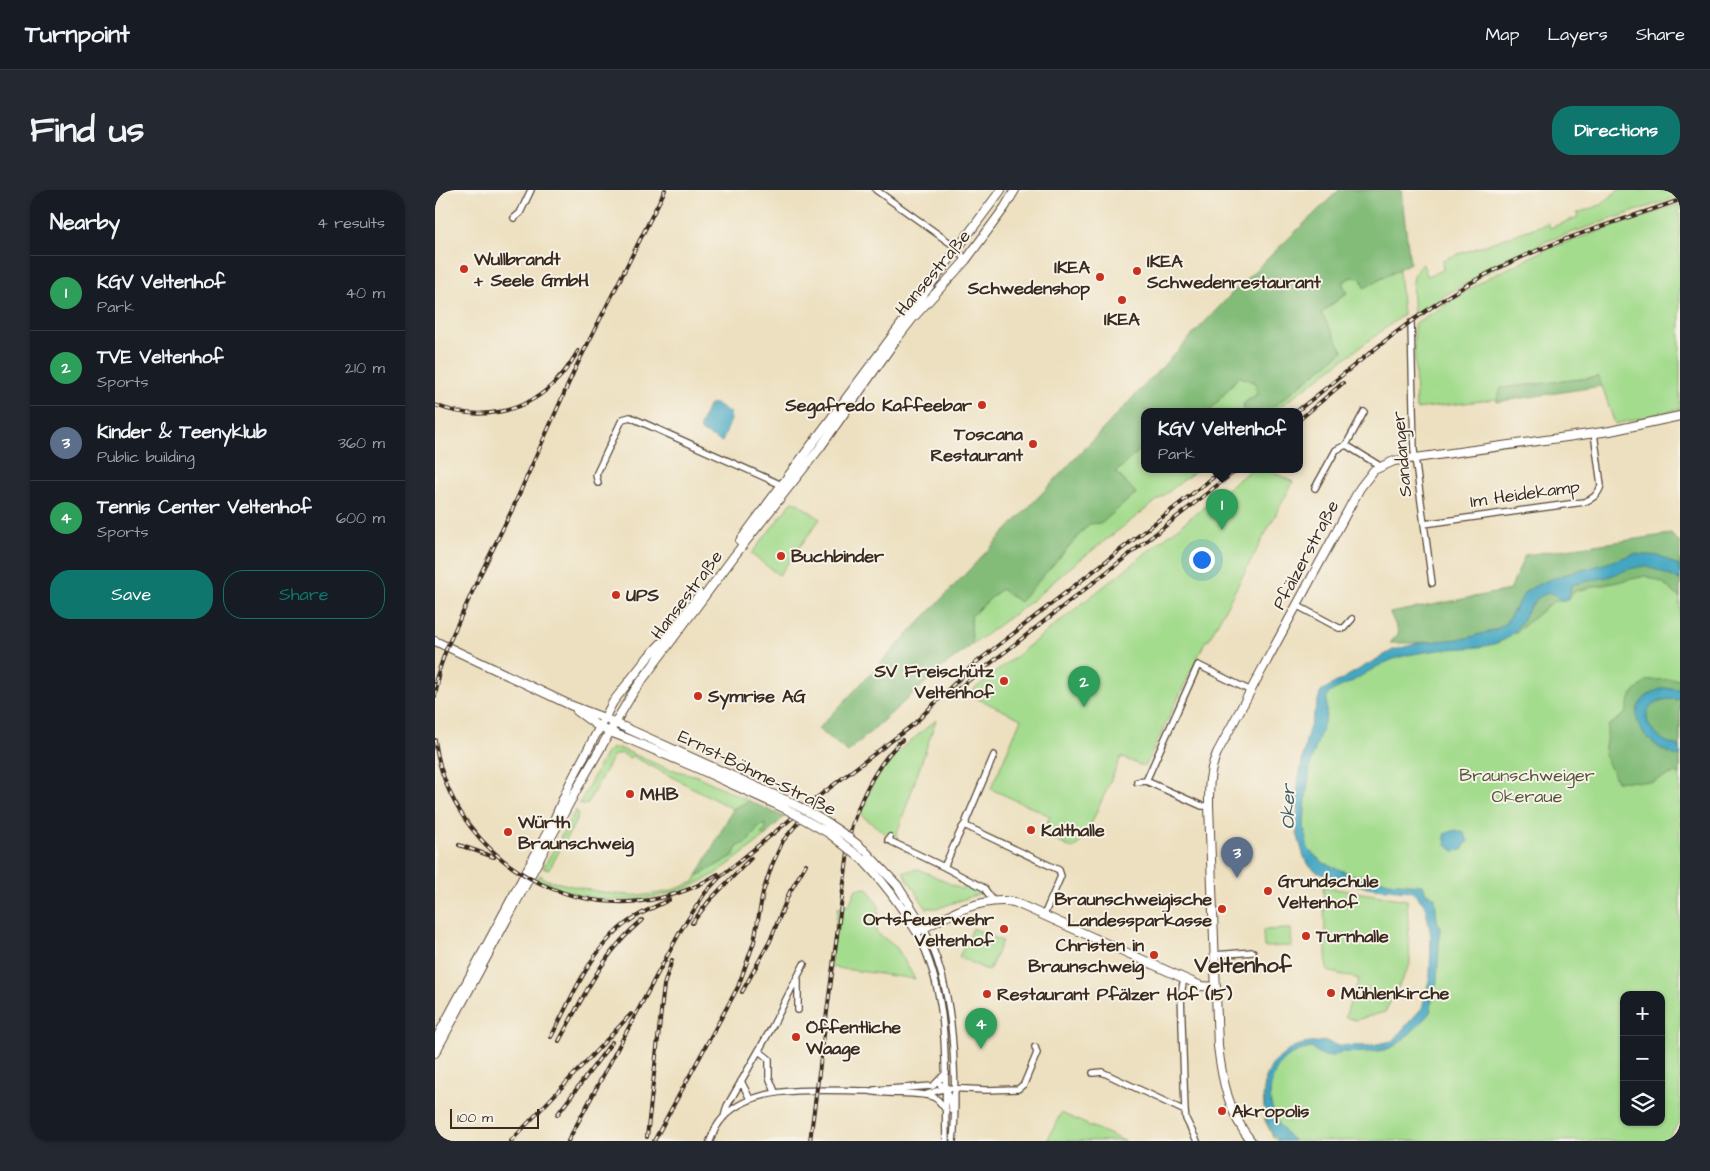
<!DOCTYPE html>
<html lang="en">
<head>
<meta charset="utf-8">
<style>
  :root { --surface:#171b24; --page:#242831; --text:#f1f3f6; --muted:#9ea1a6; --line:#363941; --accent:#0f766e }
  body { margin:0; font-family:"Architects Daughter",sans-serif; background:var(--page); color:var(--text) }
  .controls { position:absolute; right:15px; bottom:15px; display:grid; overflow:hidden; border-radius:10px; box-shadow:0 1px 4px #0004 }
  .controls button { width:45px; height:45px; display:grid; place-items:center; padding:0; border:0; border-bottom:1px solid var(--line); background:var(--surface); color:var(--text); font:25px sans-serif }
  .scale { position:absolute; left:15px; bottom:12px; width:89px; box-sizing:border-box; padding-left:5px; border:2px solid #3b2a1e; border-top:0; font-size:14px; line-height:18px; white-space:nowrap; color:#3b2a1e; -webkit-text-stroke:4px #f7f3e8; paint-order:stroke }
  .you { position:absolute; left:766px; top:369px; width:18px; height:18px; margin:-12px; border:4px solid #fff; border-radius:50%; background:#1a73e8; box-shadow:0 0 0 8px #1a73e833 }
  .badge { display:grid; place-items:center; width:32px; height:32px; border-radius:50%; background:var(--accent); color:#fff; font-size:16px; font-weight:700 }
  .pin { position:absolute; translate:-50% -41px; filter:drop-shadow(0 1px 2px #0008) }
  .pin::after { content:''; position:absolute; top:26px; width:18px; height:15px; background:inherit; clip-path:polygon(0 0,100% 0,50% 100%) }
  .popup { position:absolute; left:706px; top:218px; width:162px; height:65px; box-sizing:border-box; display:grid; place-content:center; border-radius:10px; background:var(--surface); filter:drop-shadow(0 1px 4px #0005); font-size:16px; white-space:nowrap; color:var(--muted) }
  .popup b { font-size:19px; color:var(--text) }
  .popup::after { content:''; position:absolute; left:50%; top:100%; margin-left:-10px; border:10px solid transparent; border-top-color:var(--surface) }
  .list { margin:0; padding:0; list-style:none }
  h2 { display:flex; justify-content:space-between; align-items:center; height:65px; margin:0; padding:0 20px; font-size:21px }
  h2 small { font-size:16px; font-weight:400; color:var(--muted) }
  .list li { display:grid; grid-template-columns:32px 1fr auto; gap:15px; align-items:center; box-sizing:border-box; height:75px; padding:0 20px; border-top:1px solid var(--line) }
  .list b { display:block; font-size:19px; white-space:nowrap }
  .list p { margin:0; font-size:16px; white-space:nowrap; color:var(--muted) }
  .list em { font-size:16px; font-style:normal; color:var(--muted) }
  .actions { display:flex; gap:10px; padding:15px 20px }
  .actions a { flex:1; padding:11px 0; border:1px solid var(--accent); border-radius:20px; text-align:center; font-size:18px; color:var(--accent) }
  .actions .main { background:var(--accent); color:#fff }
  .icon { flex:none; width:28px; height:28px; fill:none; stroke:currentColor; stroke-width:2; stroke-linecap:round; stroke-linejoin:round }
  .map { position:relative; flex:none; width:1245px; height:951px; overflow:hidden; border-radius:20px }
  header { display:flex; align-items:center; gap:30px; box-sizing:border-box; height:70px; padding:0 25px; background:var(--surface); border-bottom:1px solid var(--line) }
  header strong { font-size:24px }
  nav { display:flex; gap:28px; margin-inline-start:auto; font-size:18px }
  .intro { display:flex; align-items:center; justify-content:space-between; box-sizing:border-box; height:120px; padding:0 30px }
  h1 { margin:0; font-size:35px }
  .button { padding:12px 22px; border-radius:20px; background:var(--accent); color:#fff; font-size:18px; font-weight:700 }
  main { display:flex; gap:30px; padding:0 30px }
  aside { flex:1; background:var(--surface); border-radius:20px; box-shadow:0 1px 4px #0004 }
  .map>svg:first-child { display:block }
  .green { fill:#a4dc8e; stroke:#708356; fill-rule:evenodd }
  .forest { fill:#83bc79; stroke:#5f734c }
  .water { fill:#43a7c3; stroke:#3f6870 }
  .lines { fill:none; stroke-linecap:round; stroke-linejoin:round }
  .street-casing { stroke:#564536; stroke-width:8 }
  .secondary-casing { stroke:#564536; stroke-width:10 }
  .street { stroke:#fff; stroke-width:5.5 }
  .secondary { stroke:#fff; stroke-width:8 }
  .rail-casing { stroke:#3b2a1e; stroke-width:4 }
  .rail { stroke:#f7f3e8; stroke-width:2; stroke-dasharray:5.5; stroke-linecap:butt }
  .secondary-bridge-casing { stroke:#564536; stroke-width:10; stroke-linecap:butt }
  .secondary-bridge { stroke:#fff; stroke-width:8 }
  .poi-dot { fill:#c8321e; stroke:#f7f3e8; stroke-width:2 }
  .labels { text-anchor:middle; dominant-baseline:central; stroke-width:4; stroke-linejoin:round; paint-order:stroke }
  .poi-label { font-size:18px; font-weight:bold; fill:#3b2a1e; stroke:#f7f3e8; text-anchor:start }
  .street-label { font-size:18px; fill:#3b2a1e; stroke:#f7f3e8 }
  .park-label { font-size:18px; fill:#55563a; stroke:#f7f3e8 }
  .water-label { font-size:19px; font-style:italic; fill:#3e5c60; stroke:#f7f3e8 }
  .district-label { font-size:22px; font-weight:bold; fill:#3b2a1e; stroke:#f7f3e8 }
</style>
</head>
<body>
<header>
<strong>Turnpoint</strong>
<nav><a>Map</a><a>Layers</a><a>Share</a></nav>
</header>
<div class="intro"><h1>Find us</h1><a class="button">Directions</a></div>
<main>
<aside>
<h2>Nearby<small>4 results</small></h2>
<ul class="list">
<li><span class="badge" style="background:#2e9e5b">1</span><div><b>KGV Veltenhof</b><p>Park</p></div><em>40 m</em></li>
<li><span class="badge" style="background:#2e9e5b">2</span><div><b>TVE Veltenhof</b><p>Sports</p></div><em>210 m</em></li>
<li><span class="badge" style="background:#5c6f8a">3</span><div><b>Kinder &amp; Teenyklub</b><p>Public building</p></div><em>360 m</em></li>
<li><span class="badge" style="background:#2e9e5b">4</span><div><b>Tennis Center Veltenhof</b><p>Sports</p></div><em>600 m</em></li>
</ul>
<div class="actions"><a class="main">Save</a><a>Share</a></div>
</aside>
<div class="map">
<svg width="1245" height="951" viewBox="0 0 1245 951">
  <rect width="100%" height="100%" fill="#f7f3e8"/>
  <filter id="ink" filterUnits="userSpaceOnUse"><feTurbulence type="fractalNoise" baseFrequency=".02" numOctaves="2"/><feDisplacementMap in="SourceGraphic" scale="10" xChannelSelector="R" yChannelSelector="G"/><feConvolveMatrix kernelMatrix="1 2 1 2 8 2 1 2 1" color-interpolation-filters="sRGB"/></filter>
  <filter id="wash" filterUnits="userSpaceOnUse"><feTurbulence type="fractalNoise" baseFrequency=".0096" numOctaves="4" result="noise"/><feDisplacementMap in="SourceGraphic" scale="20" xChannelSelector="R" yChannelSelector="G"/><feGaussianBlur stdDeviation="1.12" result="paint"/><feColorMatrix in="noise" values="0 0 0 0 0 0 0 0 0 0 0 0 0 0 0 0 0 1.4 0 .05"/><feComposite in="paint" operator="in"/></filter>
  <g filter="url(#wash)">
    <rect width="100%" height="100%" fill="#ede0c0"/>
    <path class="green" d="M1183,0H1245V6L1112,51L1012,104L979,127C979,110 972,84 988,74L992,86L1008,80L1007,70L1113,33L1115,38L1143,27L1142,23L1166,15Z
      M1245,14V219L1180,234L1164,187L1067,198L1062,209L981,219L979,134L1051,89L1114,58Z
      M964,80L968,125L839,221H833L908,161L886,123L912,103L907,93L916,87L926,88L929,98Z
      M804,186L820,193L822,204L809,213L808,221H775Z
      M709,256L710,279H763L633,379L594,413L537,455L536,426L566,399L585,411L654,333L701,304L681,282Z
      M817,279H832L858,292L773,451L771,450L710,577L686,567L650,648L638,659L607,644L615,626L556,599L586,529L533,504Z
      M358,311L361,312L385,329L344,385L316,364Z
      M1245,370V932L1231,951H842L838,947L830,931L828,905L831,888L861,857L932,858L957,852L988,820L997,787L998,750L992,715L980,699L910,692L871,661L866,636L868,590L889,506L896,499L960,462L1064,444L1094,404ZM1189,805H1226V932H1189Z
      M501,530L460,649L455,647L426,625L437,595L453,570Z
      M184,558L231,578L262,586L314,611L298,619L197,566L195,568L186,563L178,566L152,614L148,615L144,614L171,563L176,559Z
      M141,620L143,624L142,629L115,678L112,679L108,678Z
      M330,634L331,639L326,644L329,647C313,659 297,673 280,684C246,705 200,715 161,708C141,705 122,698 102,690L105,685L107,686V688L115,691C152,699 192,711 230,702C240,700 250,695 259,692L262,686L298,666L302,657L313,651L322,638Z
      M484,679L526,699L536,694L549,702L504,718H491L468,682Z
      M888,697L972,710L975,774L950,822L921,830L910,827L924,789L892,781Z
      M432,698L444,716L441,742L462,758L480,789L395,777L403,718L414,715L421,699Z
      M538,738L567,751L554,781L524,767Z
      M856,739L857,756L829,757L828,740Z
      M626,923L689,951H612Z"/>
    <path class="forest" d="M904,0H966L975,73L929,98L926,88L916,87L907,93L912,102L886,123L908,161L833,221H808L809,213L822,204L820,193L804,186L775,221H710L709,256L681,282L701,303L667,333L654,334L585,412L566,399L536,426L537,455L508,477L413,562L383,539L804,96Z
      M1164,187L1167,196L1062,212V209L1066,198Z
      M1236,344L1245,353V408L1228,393L1211,386L1140,401C1134,410 1130,413 1119,411L1079,444L1070,434C1041,453 990,453 955,453L964,443L955,423L1075,400L1090,365Z
      M1245,489V585L1239,583L1217,592L1182,591L1169,565L1173,536L1190,524L1197,504L1213,490Z
      M314,611L349,627L329,647L326,644L331,639L330,634L322,638L321,641L313,651L302,657L298,666L262,686L298,619Z"/>
    <path class="water" d="M276,214H281L295,223L296,230L287,252L267,242L265,237L272,218Z
      M1199,364L1225,366L1244,376L1245,390L1222,380L1208,376L1194,379L1172,387L1136,395L1134,408C1126,411 1123,410 1119,403C1093,401 1090,440 1069,450C1049,460 1025,457 1004,460C990,462 973,464 959,469C945,474 931,483 918,491C910,496 898,498 892,506L891,527L876,571L871,607L869,634L873,659L887,672L917,685L940,687L953,692L985,695H988L991,703L1000,707L1002,730L1005,737L1002,791L996,814L997,821C986,832 974,846 961,855C950,863 921,863 908,862C904,862 902,864 898,866C889,868 883,863 877,858C869,859 862,861 855,866C852,869 848,870 846,873C826,898 836,933 859,951H844L838,945L830,928L829,902L831,887L838,873L858,857L868,854L890,851L901,855L932,856L957,851L987,818L995,786L996,746L990,716L981,705L976,701L938,698L909,693L882,682L872,673L869,667L862,643L863,592L872,546L886,501L958,460L984,453L1032,448L1060,440L1070,434L1091,401L1108,392L1135,383L1166,375Z
      M1228,498L1245,499V510C1216,505 1199,525 1224,547C1230,552 1238,554 1245,557V567C1209,557 1178,515 1228,498Z
      M1021,640L1029,643L1033,651L1027,660L1019,661L1011,655L1009,644Z"/>
  </g>
  <g filter="url(#ink)">
    <g class="lines">
      <defs>
        <path id="street" d="M441,0L518,55L531,70
          M79,28L85,23L96,0
          M976,133L979,260L997,393
          M929,222L911,255L945,276
          M163,293L161,285L186,232L188,229L195,227L349,296
          M880,298L901,260L911,255
          M989,334L1149,312C1158,309 1164,304 1166,295L1159,243
          M861,415L904,438H909L917,429
          M559,565L531,631V636L624,680L626,686L609,725
          M711,591L763,475L816,501
          M702,592L711,591L767,616H774
          M530,634L527,638L509,677L549,698L559,712
          M455,647L453,650L509,677
          M489,738C511,783 517,826 519,875C520,900 521,925 518,951
          M482,742C517,812 509,876 511,951
          M779,765L818,762
          M749,788L746,804L750,921L751,929L762,951
          M363,790V820
          M324,861L334,869V887L340,902
          M658,883L667,882L750,921
          M306,891L315,909
          M502,892C513,900 517,908 517,921
          M439,900L498,896L511,883
          M492,904L511,898L551,900L583,899L589,894L602,863L600,857
          M289,927L292,916L336,839L369,774
          M275,951C278,943 282,934 288,928C319,892 392,901 435,901C451,905 490,901 500,908C504,910 508,916 511,920"/>
        <path id="secondary" d="M305,351L566,0
          M0,451L135,515L169,528L355,612
          M142,521L164,537L175,542L191,548L264,579L351,619
          M429,660L462,695L489,738
          M427,669C449,692 466,715 482,742C511,726 545,706 579,712L766,796L781,797
          M0,851L119,630L134,595L178,512L214,466L234,445L265,404
          M0,863L142,599L180,533L199,501L300,365L384,259L460,151L478,128L531,70L570,17L580,0
          M816,951C794,924 787,890 783,856L774,616C774,597 774,581 782,563L925,298L939,280L959,271L1175,241L1245,226"/>
      </defs>
      <use href="#street" class="street-casing"/>
      <use href="#secondary" class="secondary-casing"/>
      <use href="#street" class="street"/>
      <use href="#secondary" class="secondary"/>
      <defs>
        <path id="rail" d="M0,215C43,232 91,224 123,189C131,181 137,171 143,161
          M862,221C923,174 982,120 1050,85C1111,52 1179,33 1245,10
          M864,230L908,193
          M0,492L12,457L44,387L77,320L140,179L230,0
          M524,498L803,279
          M0,506L4,487
          M0,550C17,682 170,756 283,684
          M24,655L59,667
          M352,707L371,674
          M257,733L274,711L316,668
          M307,802L335,751L355,701
          M116,847C136,810 152,767 184,739C199,726 217,718 234,710
          M124,851C149,806 167,764 207,730
          M122,925L177,852
          M212,947L229,795L237,770
          M76,951L196,824
          M133,951L246,740L270,703L285,687L384,606L480,533L538,475L789,279
          M219,951L303,797L319,752L328,702L337,675L348,651L370,624
          M375,951L416,639C426,606 442,574 467,550"/>
      </defs>
      <use href="#rail" class="rail-casing"/>
      <use href="#rail" class="rail"/>
      <defs>
        <path id="secondary-bridge" d="M355,612C382,626 406,640 429,660
          M351,619L395,644L427,669"/>
      </defs>
      <use href="#secondary-bridge" class="secondary-bridge-casing"/>
      <use href="#secondary-bridge" class="secondary-bridge"/>
    </g>
  </g>
  <g class="poi-dot">
    <circle cx="29" cy="79" r="5"/>
    <circle cx="702" cy="81" r="5"/>
    <circle cx="665" cy="87" r="5"/>
    <circle cx="687" cy="110" r="5"/>
    <circle cx="547" cy="215" r="5"/>
    <circle cx="598" cy="254" r="5"/>
    <circle cx="346" cy="366" r="5"/>
    <circle cx="181" cy="405" r="5"/>
    <circle cx="569" cy="491" r="5"/>
    <circle cx="263" cy="506" r="5"/>
    <circle cx="195" cy="604" r="5"/>
    <circle cx="596" cy="640" r="5"/>
    <circle cx="73" cy="642" r="5"/>
    <circle cx="833" cy="701" r="5"/>
    <circle cx="787" cy="719" r="5"/>
    <circle cx="569" cy="739" r="5"/>
    <circle cx="871" cy="746" r="5"/>
    <circle cx="719" cy="765" r="5"/>
    <circle cx="896" cy="803" r="5"/>
    <circle cx="552" cy="804" r="5"/>
    <circle cx="361" cy="847" r="5"/>
    <circle cx="787" cy="921" r="5"/>
  </g>
  <g class="labels">
    <g class="poi-label">
      <text x="39" y="69">Wullbrandt<tspan x="39" dy="21">+ Seele GmbH</tspan></text>
      <text x="712" y="71">IKEA<tspan x="712" dy="21">Schwedenrestaurant</tspan></text>
      <text x="655" y="77" text-anchor="end">IKEA<tspan x="655" dy="21">Schwedenshop</tspan></text>
      <text x="687" y="129" text-anchor="middle">IKEA</text>
      <text x="537" y="215" text-anchor="end">Segafredo Kaffeebar</text>
      <text x="588" y="244" text-anchor="end">Toscana<tspan x="588" dy="21">Restaurant</tspan></text>
      <text x="356" y="366">Buchbinder</text>
      <text x="191" y="405">UPS</text>
      <text x="559" y="481" text-anchor="end">SV Freischütz<tspan x="559" dy="21">Veltenhof</tspan></text>
      <text x="273" y="506">Symrise AG</text>
      <text x="205" y="604">MHB</text>
      <text x="83" y="632">Würth<tspan x="83" dy="21">Braunschweig</tspan></text>
      <text x="606" y="640">Kalthalle</text>
      <text x="843" y="691">Grundschule<tspan x="843" dy="21">Veltenhof</tspan></text>
      <text x="777" y="709" text-anchor="end">Braunschweigische<tspan x="777" dy="21">Landessparkasse</tspan></text>
      <text x="559" y="729" text-anchor="end">Ortsfeuerwehr<tspan x="559" dy="21">Veltenhof</tspan></text>
      <text x="881" y="746">Turnhalle</text>
      <text x="709" y="755" text-anchor="end">Christen in<tspan x="709" dy="21">Braunschweig</tspan></text>
      <text x="906" y="803">Mühlenkirche</text>
      <text x="562" y="804">Restaurant Pfälzer Hof (15)</text>
      <text x="371" y="837">Öffentliche<tspan x="371" dy="21">Waage</tspan></text>
      <text x="797" y="921">Akropolis</text>
    </g>
    <g class="street-label">
      <text transform="translate(498 83) rotate(-50)">Hansestraße</text>
      <text transform="translate(967 264) rotate(-95)">Sandanger</text>
      <text transform="translate(1090 304) rotate(-8)">Im Heidekamp</text>
      <text transform="translate(871 365) rotate(-62)">Pfälzerstraße</text>
      <text transform="translate(252 405) rotate(-53)">Hansestraße</text>
      <text transform="translate(322 583) rotate(26)">Ernst-Böhme-Straße</text>
    </g>
    <g class="park-label">
      <text x="1092" y="585">Braunschweiger<tspan x="1092" dy="21">Okeraue</tspan></text>
    </g>
    <g class="water-label">
      <text transform="translate(853 617) rotate(-90)">Oker</text>
    </g>
    <g class="district-label">
      <text x="808" y="775">Veltenhof</text>
    </g>
  </g>
</svg>
<div class="controls">
<button>+</button>
<button>−</button>
<button><svg class="icon" aria-label="layers" viewBox="0 0 24 24"><path d="M12 4l9 5-9 5-9-5zM3 14l9 5 9-5"/></svg></button>
</div>
<div class="scale">100 m</div>
<div class="you"></div>
<div class="pin badge" style="left:787px;top:340px;background:#2e9e5b">1</div>
<div class="popup"><b>KGV Veltenhof</b>Park</div>
<div class="pin badge" style="left:649px;top:517px;background:#2e9e5b">2</div>
<div class="pin badge" style="left:802px;top:688px;background:#5c6f8a">3</div>
<div class="pin badge" style="left:546px;top:859px;background:#2e9e5b">4</div>
</div>
</main>
</body>
</html>
